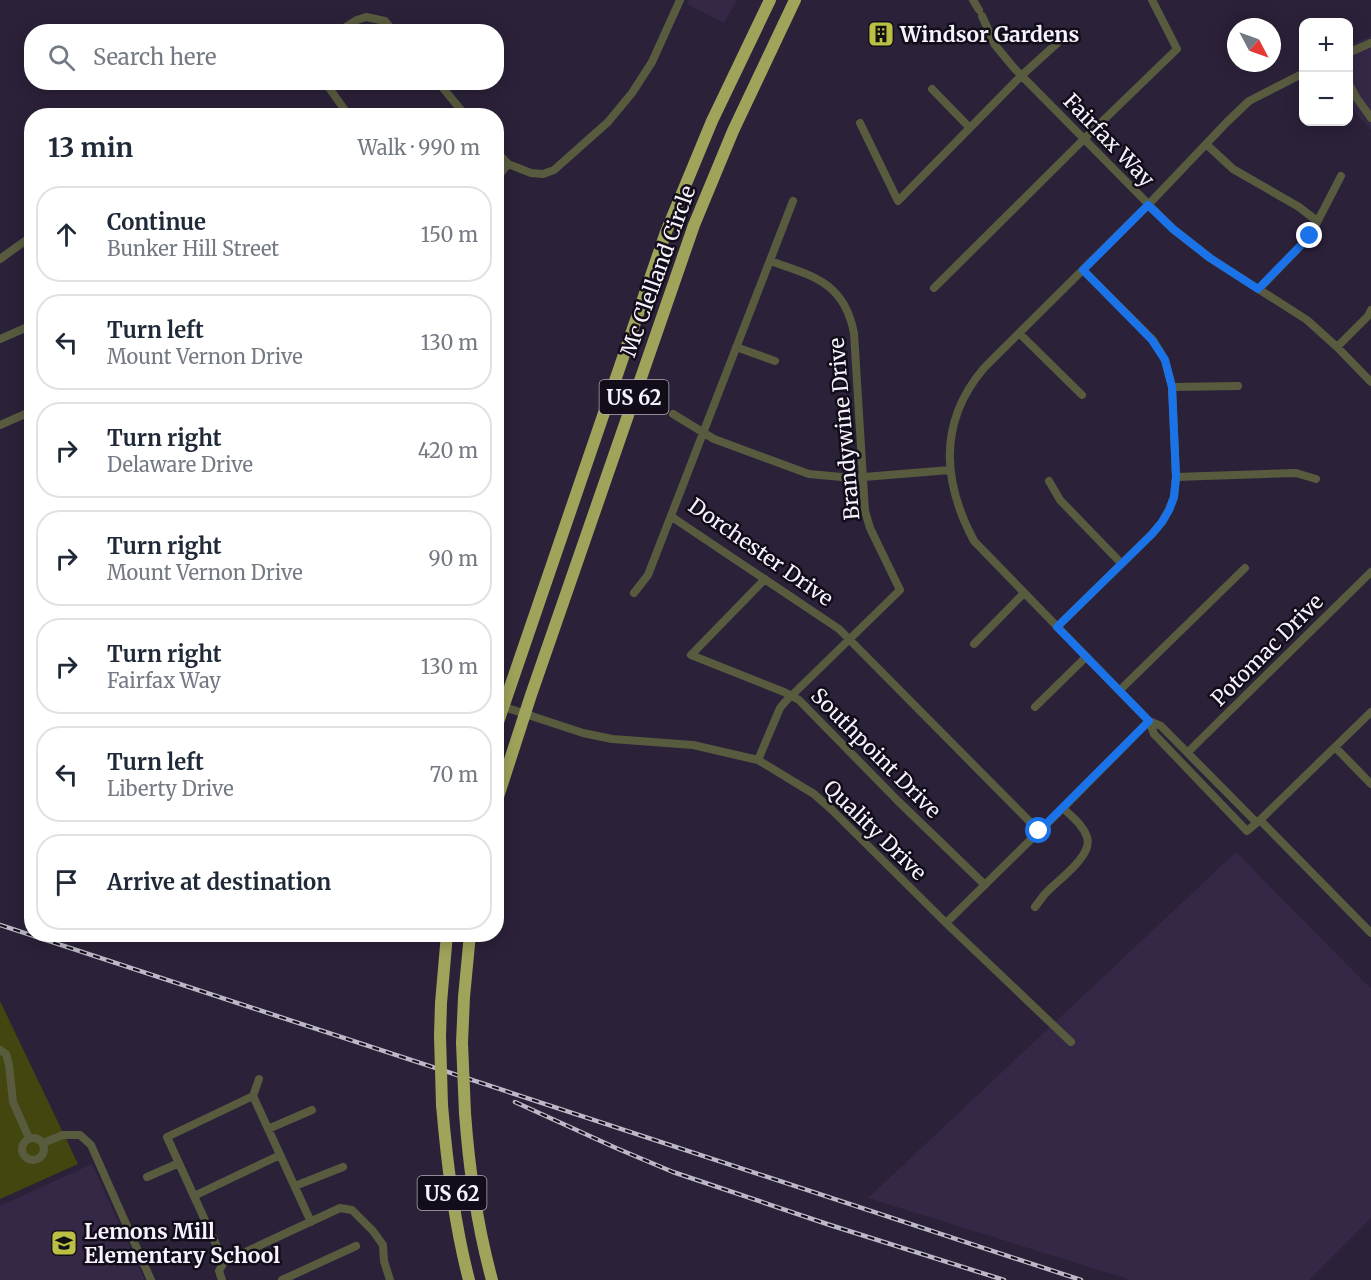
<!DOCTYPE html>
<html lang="en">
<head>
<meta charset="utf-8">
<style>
  :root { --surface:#fff; --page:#f2f2f3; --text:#1f2937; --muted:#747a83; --line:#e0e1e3 }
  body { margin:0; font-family:Merriweather,serif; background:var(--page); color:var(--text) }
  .controls { position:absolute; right:18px; top:18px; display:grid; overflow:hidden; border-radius:12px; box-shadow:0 3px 15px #0003 }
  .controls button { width:54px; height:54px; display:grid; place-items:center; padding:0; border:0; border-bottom:2px solid var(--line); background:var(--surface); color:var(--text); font:30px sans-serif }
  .compass { position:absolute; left:1227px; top:18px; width:54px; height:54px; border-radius:50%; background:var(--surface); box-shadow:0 3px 15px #0003; rotate:131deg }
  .stop { position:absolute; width:18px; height:18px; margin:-14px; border:4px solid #1a73e8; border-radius:50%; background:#fff }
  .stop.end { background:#1a73e8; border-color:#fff; box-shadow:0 2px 6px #0008 }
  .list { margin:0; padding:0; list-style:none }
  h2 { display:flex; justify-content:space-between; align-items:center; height:78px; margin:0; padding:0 24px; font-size:26px }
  h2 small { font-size:20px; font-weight:400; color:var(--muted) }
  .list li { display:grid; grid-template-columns:39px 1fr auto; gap:18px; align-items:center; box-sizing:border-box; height:96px; margin:0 12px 12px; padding:0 12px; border:2px solid var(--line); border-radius:24px }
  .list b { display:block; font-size:22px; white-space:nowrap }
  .list p { margin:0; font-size:20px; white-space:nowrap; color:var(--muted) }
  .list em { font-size:20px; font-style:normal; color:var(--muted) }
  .icon { flex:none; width:33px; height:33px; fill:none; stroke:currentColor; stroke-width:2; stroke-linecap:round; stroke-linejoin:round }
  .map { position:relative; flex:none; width:1371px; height:1280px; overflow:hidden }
  .search { position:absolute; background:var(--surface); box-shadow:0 3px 15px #0003; left:24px; top:24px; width:480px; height:66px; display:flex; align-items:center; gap:15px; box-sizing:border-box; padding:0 21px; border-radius:24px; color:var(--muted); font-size:22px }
  .panel { position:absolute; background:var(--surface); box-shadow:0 3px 15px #0003; left:24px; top:108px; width:480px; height:834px; border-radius:24px }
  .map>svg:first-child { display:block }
  .built { fill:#352846 }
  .green { fill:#44460f }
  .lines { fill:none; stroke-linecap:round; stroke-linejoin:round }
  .minor { stroke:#595b3f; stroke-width:8 }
  .highway { stroke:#a0a35a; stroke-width:12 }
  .rail-casing { stroke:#bdb8c7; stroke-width:4.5 }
  .rail { stroke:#120d18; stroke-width:2; stroke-dasharray:7; stroke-linecap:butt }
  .highway-bridge { stroke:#a0a35a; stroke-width:12 }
  .route { stroke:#1a73e8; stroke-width:8 }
  .labels { text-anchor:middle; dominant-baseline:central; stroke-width:5; stroke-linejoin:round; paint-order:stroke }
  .shield { fill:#120d18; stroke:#b2adb9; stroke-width:1.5 }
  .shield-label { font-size:20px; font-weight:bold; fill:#f6f2fe }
  .poi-label { font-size:21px; font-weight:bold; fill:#f6f2fe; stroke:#120d18; text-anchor:start }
  .street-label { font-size:21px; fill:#f6f2fe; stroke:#120d18 }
</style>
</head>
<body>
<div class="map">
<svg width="1371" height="1280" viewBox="0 0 1371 1280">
  <rect width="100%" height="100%" fill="#2b2139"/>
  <path class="built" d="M689,0H737L724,23L687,4Z
    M1371,36V130L1357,115L1349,101L1348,46Z
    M1236,852L1371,989V1218L1309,1280H1131L868,1198Z
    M92,1164L145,1280H0V1206Z"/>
  <path class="green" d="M0,1001L78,1164L0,1199Z"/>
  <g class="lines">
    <path class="minor" d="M973,0L979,10
      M982,16L995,45L1014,68L1173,229L1210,258L1307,320L1337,347L1371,382
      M338,32L357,20L366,17L385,21L394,32
      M1348,53L1371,43
      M325,82L349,116
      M438,82L466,116
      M1348,82L1356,97L1371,118
      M932,89L969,127
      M860,123L898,201L1021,76L1064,37
      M1206,144L1233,169L1299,207L1317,221
      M496,151L508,164L531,173L543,174L554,170L608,122L632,93L652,62L680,0
      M496,179L508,164
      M0,259L32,236
      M934,288L1084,139L1177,49L1152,0
      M1259,289L1310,236L1341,176
      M1019,333L1082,395
      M0,339L32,325
      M736,347L775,361
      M1337,347L1368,316L1371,310
      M1172,387L1238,386
      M673,414L714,439L809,474L852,478L950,470
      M0,425L32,411
      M1176,477L1296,473L1316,479
      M1049,481L1060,500L1121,563
      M672,517L839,629L1039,831
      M765,579L691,655L784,692L799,700L898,801L985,885
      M634,593L648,575L793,201
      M1057,627L1152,534L1162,522L1169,510L1174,497L1176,477L1172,387L1165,360L1153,340L1083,270
      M974,644L1024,593
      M1120,690L1245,568
      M504,707L583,733L612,739L693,745L758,760L814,794L832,810L946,923L1071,1042
      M1035,707L1086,657
      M1149,721L1154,734L1247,831L1260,820L1371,712
      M1335,747L1371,784
      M1188,752L1371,572
      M758,760L780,708L785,702L900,590L870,528L865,511L854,333C844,282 813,276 770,261
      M1260,820L1371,933
      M1257,823L1161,726L1149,721L974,541C942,481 938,422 984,368L1148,205L1227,122L1249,101L1304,73
      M1035,907C1038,903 1041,899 1044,895C1055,882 1094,856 1087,837C1083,825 1072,817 1063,808
      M946,923L1063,808L1149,721
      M0,1050L6,1054L9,1065L13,1102L29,1138
      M259,1079L253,1096L311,1222
      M268,1129L312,1110
      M22 1149a11 11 0 1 1 22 0a11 11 0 1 1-22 0Z
      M43,1143L63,1135H80L91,1145L151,1280
      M147,1177L179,1163
      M295,1186L343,1167
      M194,1196L280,1155
      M224,1262L340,1208L352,1210L373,1231L383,1245L384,1261L390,1280
      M222,1280L219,1271L224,1262L167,1137L253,1096
      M282,1280L356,1246"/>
    <path class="highway" d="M496,728L666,232L712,121L770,0
      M496,803L531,695L694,225L733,131L795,0
      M440,1036L441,1003L447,934
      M462,1043L464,997L470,934
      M442,1105C447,1164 454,1223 469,1280
      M465,1113C469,1169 477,1225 492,1280"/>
    <defs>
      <path id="rail" d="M0,925L1081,1280
        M515,1102L616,1148L673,1172L830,1225L1004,1280"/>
    </defs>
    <use href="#rail" class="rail-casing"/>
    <use href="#rail" class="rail"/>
    <path class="highway-bridge" d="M440,1036L442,1105
      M462,1043L465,1113"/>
  </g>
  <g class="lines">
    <path class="route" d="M1039,831L1149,721L1057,627L1152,534L1162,522L1169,510L1174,497L1176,477L1172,387L1165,360L1152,340L1083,270L1148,205L1173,229L1210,258L1258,289L1310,236"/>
  </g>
  <defs>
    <symbol id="building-square" viewBox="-11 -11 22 22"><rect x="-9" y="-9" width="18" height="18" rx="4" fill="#bbc044" stroke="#120d18"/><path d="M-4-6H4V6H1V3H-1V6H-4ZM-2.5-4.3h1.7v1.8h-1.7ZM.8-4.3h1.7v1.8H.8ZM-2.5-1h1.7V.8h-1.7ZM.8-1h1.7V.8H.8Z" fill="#111"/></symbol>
    <symbol id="school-square" viewBox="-11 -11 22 22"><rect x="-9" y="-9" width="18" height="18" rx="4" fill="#bbc044" stroke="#120d18"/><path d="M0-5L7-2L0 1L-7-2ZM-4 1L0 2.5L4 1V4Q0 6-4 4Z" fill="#111"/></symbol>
  </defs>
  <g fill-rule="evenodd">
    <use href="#building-square" x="866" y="19" width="30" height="30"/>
    <use href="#school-square" x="49" y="1228" width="30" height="30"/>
  </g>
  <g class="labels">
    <g class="shield">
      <rect x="599.5" y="380" width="69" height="34" rx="4.5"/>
      <rect x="417.5" y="1176" width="69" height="34" rx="4.5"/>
    </g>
    <g class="shield-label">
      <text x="634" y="397">US 62</text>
      <text x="452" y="1193">US 62</text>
    </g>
    <g class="poi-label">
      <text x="900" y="34">Windsor Gardens</text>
      <text x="84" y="1231">Lemons Mill<tspan x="84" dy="24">Elementary School</tspan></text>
    </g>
    <g class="street-label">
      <text transform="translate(1109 140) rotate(46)">Fairfax Way</text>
      <text transform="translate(658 271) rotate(-70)">Mc Clelland Circle</text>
      <text transform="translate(844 429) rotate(-95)">Brandywine Drive</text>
      <text transform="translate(761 552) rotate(35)">Dorchester Drive</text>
      <text transform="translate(1267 650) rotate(-45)">Potomac Drive</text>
      <text transform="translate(876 753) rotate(45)">Southpoint Drive</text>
      <text transform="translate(875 830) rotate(44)">Quality Drive</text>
    </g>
  </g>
</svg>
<div class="controls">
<button>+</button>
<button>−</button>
</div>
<svg class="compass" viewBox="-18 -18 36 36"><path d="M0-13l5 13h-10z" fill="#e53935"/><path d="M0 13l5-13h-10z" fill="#747a83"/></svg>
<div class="stop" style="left:1039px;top:831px"></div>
<div class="stop end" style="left:1310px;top:236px"></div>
<div class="search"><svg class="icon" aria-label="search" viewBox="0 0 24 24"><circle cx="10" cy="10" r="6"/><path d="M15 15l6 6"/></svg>Search here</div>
<section class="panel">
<h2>13 min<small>Walk · 990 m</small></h2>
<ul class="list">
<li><svg class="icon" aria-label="ahead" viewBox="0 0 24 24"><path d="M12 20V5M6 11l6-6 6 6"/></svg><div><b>Continue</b><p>Bunker Hill Street</p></div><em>150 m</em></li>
<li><svg class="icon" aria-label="left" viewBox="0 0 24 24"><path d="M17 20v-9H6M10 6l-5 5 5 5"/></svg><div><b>Turn left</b><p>Mount Vernon Drive</p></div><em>130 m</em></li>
<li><svg class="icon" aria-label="right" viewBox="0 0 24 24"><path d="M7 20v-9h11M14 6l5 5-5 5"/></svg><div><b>Turn right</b><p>Delaware Drive</p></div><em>420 m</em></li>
<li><svg class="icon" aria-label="right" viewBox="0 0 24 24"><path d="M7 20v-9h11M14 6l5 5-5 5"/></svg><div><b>Turn right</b><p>Mount Vernon Drive</p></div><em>90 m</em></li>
<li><svg class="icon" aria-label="right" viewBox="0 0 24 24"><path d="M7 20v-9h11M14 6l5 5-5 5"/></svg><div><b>Turn right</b><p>Fairfax Way</p></div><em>130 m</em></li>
<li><svg class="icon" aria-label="left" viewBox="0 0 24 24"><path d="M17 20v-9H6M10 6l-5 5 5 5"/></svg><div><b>Turn left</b><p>Liberty Drive</p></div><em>70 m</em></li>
<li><svg class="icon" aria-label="arrive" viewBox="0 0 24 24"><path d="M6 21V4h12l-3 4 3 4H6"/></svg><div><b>Arrive at destination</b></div></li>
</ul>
</section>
</div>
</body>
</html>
